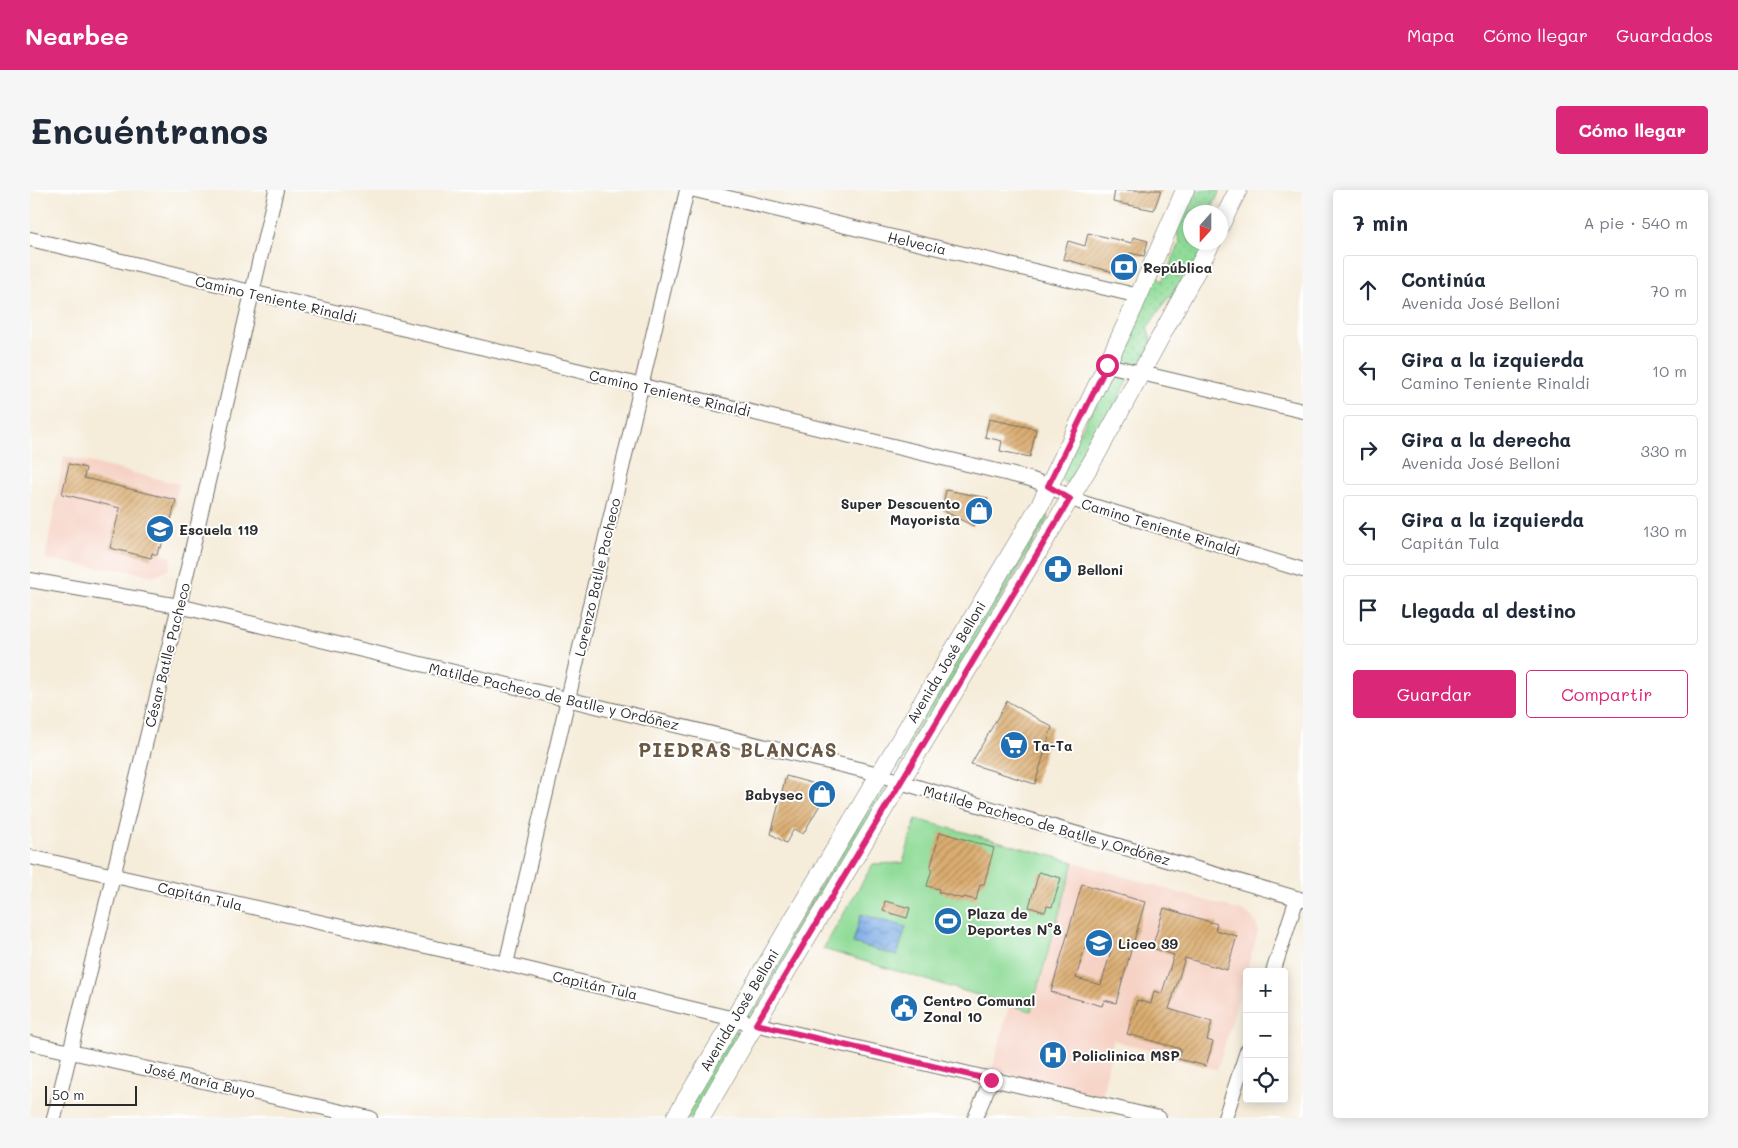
<!DOCTYPE html>
<html lang="es">
<head>
<meta charset="utf-8">
<style>
  :root { --surface:#fff; --page:#f6f6f7; --text:#1f2937; --muted:#747a83; --line:#e0e1e3; --accent:#db2777 }
  body { margin:0; font-family:Mali,sans-serif; background:var(--page); color:var(--text) }
  .controls { position:absolute; right:15px; bottom:15px; display:grid; overflow:hidden; border-radius:5px; box-shadow:0 2px 12px #0003 }
  .controls button { width:45px; height:45px; display:grid; place-items:center; padding:0; border:0; border-bottom:1px solid var(--line); background:var(--surface); color:var(--text); font:25px sans-serif }
  .compass { position:absolute; left:1153px; top:15px; width:45px; height:45px; border-radius:50%; background:var(--surface); box-shadow:0 2px 12px #0003; rotate:201deg }
  .scale { position:absolute; left:15px; bottom:12px; width:92px; box-sizing:border-box; padding-left:5px; border:2px solid #2b2b2b; border-top:0; font-size:14px; line-height:18px; white-space:nowrap; color:#2b2b2b; -webkit-text-stroke:4px #fff; paint-order:stroke }
  .stop { position:absolute; width:15px; height:15px; margin:-11px; border:4px solid #db2777; border-radius:50%; background:#fff }
  .stop.end { background:#db2777; border-color:#fff; box-shadow:0 1px 5px #0008 }
  .list { margin:0; padding:0; list-style:none }
  h2 { display:flex; justify-content:space-between; align-items:center; height:65px; margin:0; padding:0 20px; font-size:21px }
  h2 small { font-size:16px; font-weight:400; color:var(--muted) }
  .list li { display:grid; grid-template-columns:32px 1fr auto; gap:15px; align-items:center; box-sizing:border-box; height:70px; margin:0 10px 10px; padding:0 10px; border:1px solid var(--line); border-radius:5px }
  .list b { display:block; font-size:19px; white-space:nowrap }
  .list p { margin:0; font-size:16px; white-space:nowrap; color:var(--muted) }
  .list em { font-size:16px; font-style:normal; color:var(--muted) }
  .actions { display:flex; gap:10px; padding:15px 20px }
  .actions a { flex:1; padding:11px 0; border:1px solid var(--accent); border-radius:5px; text-align:center; font-size:18px; color:var(--accent) }
  .actions .main { background:var(--accent); color:#fff }
  .icon { flex:none; width:28px; height:28px; fill:none; stroke:currentColor; stroke-width:2; stroke-linecap:round; stroke-linejoin:round }
  .map { position:relative; flex:none; width:1273px; height:928px; overflow:hidden; border-radius:5px }
  header { display:flex; align-items:center; gap:30px; box-sizing:border-box; height:70px; padding:0 25px; background:var(--accent); color:#fff }
  header strong { font-size:24px }
  nav { display:flex; gap:28px; margin-inline-start:auto; font-size:18px }
  .intro { display:flex; align-items:center; justify-content:space-between; box-sizing:border-box; height:120px; padding:0 30px }
  h1 { margin:0; font-size:35px }
  .button { padding:12px 22px; border-radius:5px; background:var(--accent); color:#fff; font-size:18px; font-weight:700 }
  main { display:flex; gap:30px; padding:0 30px }
  aside { flex:1; background:var(--surface); border-radius:5px; box-shadow:0 2px 12px #0003 }
  .map>svg:first-child { display:block }
  .built { fill:#f6d2c4 }
  .grass { fill:url(#grass-dots); stroke:#5e8462 }
  .garden { fill:#91dc99; stroke:#5e8462 }
  .water { fill:url(#water-waves); stroke:#526a88 }
  .building { fill:url(#building-hatch); fill-rule:evenodd }
  .lines { fill:none; stroke-linecap:round; stroke-linejoin:round }
  .minor-casing { stroke:#726f68; stroke-width:16 }
  .major-casing { stroke:#726f68; stroke-width:19 }
  .minor { stroke:#fff; stroke-width:14 }
  .major { stroke:#fff; stroke-width:18 }
  .route { stroke:#db2777; stroke-width:6 }
  .labels { text-anchor:middle; dominant-baseline:central; stroke-width:4; stroke-linejoin:round; paint-order:stroke }
  .street-label { font-size:14px; fill:#2b2b2b; stroke:#fff }
  .poi-label { font-size:14px; font-weight:bold; fill:#2b2b2b; stroke:#fff; text-anchor:start }
  .district-label { font-size:19px; font-weight:bold; letter-spacing:1px; fill:#695844; stroke:#fff }
</style>
</head>
<body>
<header>
<strong>Nearbee</strong>
<nav><a>Mapa</a><a>Cómo llegar</a><a>Guardados</a></nav>
</header>
<div class="intro"><h1>Encuéntranos</h1><a class="button">Cómo llegar</a></div>
<main>
<div class="map">
<svg width="1273" height="928" viewBox="0 0 1273 928">
  <defs>
    <pattern id="grass-dots" width="8" height="8" patternUnits="userSpaceOnUse" patternTransform="scale(1.25)"><rect width="8" height="8" fill="#91dc99"/><path d="M2 2h.1M6 6h.1" fill="none" stroke="#7dbd84" stroke-width="1.8" stroke-linecap="round"/></pattern>
    <pattern id="water-waves" width="16" height="10" patternUnits="userSpaceOnUse" patternTransform="scale(1.25)"><rect width="16" height="10" fill="#79aae4"/><path d="M0 5q4-4 8 0t8 0" fill="none" stroke="#638bb9"/></pattern>
    <pattern id="building-hatch" width="6" height="6" patternUnits="userSpaceOnUse" patternTransform="scale(1.25)"><rect width="6" height="6" fill="#dbad71"/><path d="M-1 1l2-2M0 6l6-6M5 7l2-2" fill="none" stroke="#b28d5d"/></pattern>
  </defs>
  <rect width="100%" height="100%" fill="#fff"/>
  <filter id="ink" filterUnits="userSpaceOnUse"><feTurbulence type="fractalNoise" baseFrequency=".02" numOctaves="2"/><feDisplacementMap in="SourceGraphic" scale="10" xChannelSelector="R" yChannelSelector="G"/><feConvolveMatrix kernelMatrix="1 2 1 2 8 2 1 2 1" color-interpolation-filters="sRGB"/></filter>
  <filter id="wash" filterUnits="userSpaceOnUse"><feTurbulence type="fractalNoise" baseFrequency=".0096" numOctaves="4" result="noise"/><feDisplacementMap in="SourceGraphic" scale="20" xChannelSelector="R" yChannelSelector="G"/><feGaussianBlur stdDeviation="1.12" result="paint"/><feColorMatrix in="noise" values="0 0 0 0 0 0 0 0 0 0 0 0 0 0 0 0 0 1.4 0 .05"/><feComposite in="paint" operator="in"/></filter>
  <g filter="url(#wash)">
    <rect width="100%" height="100%" fill="#f5ecd9"/>
    <path class="built" d="M34,266L149,294L132,365L142,367L139,379L125,386L76,377L75,379L15,369Z
      M1044,672L1212,721L1219,725L1224,730L1227,735L1228,743L1187,880L1083,850L1072,907L962,880L979,815L1002,821Z"/>
    <path class="grass" d="M1162,0H1190L1183,16L1186,22H1160V52L1178,53L1145,115L1140,105L1117,138L1122,152L1110,174L1103,178L1089,173L1087,168L1126,80L1130,90H1133L1150,53L1146,39Z
      M1090,185L1096,188L1098,191L1040,296L1027,287L1079,186Z
      M1015,323L1019,327L869,579L864,574Z
      M853,595L858,598L721,830L712,821Z
      M702,839L713,844L668,928H650Z"/>
    <path class="garden" d="M886,629L1044,672L1001,821L793,759L843,674L873,673Z"/>
    <path class="water" d="M831,724L876,737L867,766L823,753Z"/>
    <g id="blocks">
      <path class="building" d="M1085,0H1131L1124,20L1083,12Z
        M1058,43L1102,53L1103,47L1118,51L1114,66L1099,63L1096,83L1083,82L1033,69L1038,51L1055,56Z
        M959,229L1006,239L1000,267L970,261L972,251L955,247Z
        M39,274L56,278L54,288L146,310L141,330L137,329L131,358L129,357L127,365L122,363L121,368L80,358L90,318L32,304Z
        M916,300L958,308L943,336L912,320Z
        M977,511L1022,537L1005,594L941,574Z
        M756,586L792,596L798,601L773,644L764,639L756,653L741,644Z
        M910,642L964,658L954,694H950L946,710L934,707L933,709L908,702L909,699L897,696L902,679H900Z
        M1009,682L1031,688L1022,717L1017,716L1015,722L999,717Z
        M1052,694L1115,712L1086,813L1074,810L1072,816L1021,802ZM1057,750L1082,757L1071,795L1046,788Z
        M855,711L880,718L877,728L853,721Z
        M1134,718L1187,734L1185,740L1207,746L1197,780L1155,768L1139,819L1182,832L1177,850L1183,852L1176,876L1148,869L1151,859L1097,844L1107,810L1121,814L1124,801L1132,803L1144,765L1122,758Z"/>
    </g>
  </g>
  <g filter="url(#ink)">
    <use href="#blocks" fill-opacity="0" stroke="#726f68" stroke-width="1"/>
    <g class="lines">
      <defs>
        <path id="minor" d="M665,0L1109,106
          M0,49L1000,289L1019,296L1050,312L1273,380
          M1077,175L1273,221
          M0,390L149,416L849,584L870,592L1273,710
          M0,667L476,774L725,834L1129,928
          M476,774L657,0
          M1243,782L1267,708
          M0,853L340,928
          M24,928L149,416L246,0
          M945,928L961,890
          M1195,928L1217,861"/>
        <path id="major" d="M1190,36L1208,0
          M645,928L1011,313L1098,130L1155,0
          M671,928L725,834L1069,260L1182,52"/>
      </defs>
      <use href="#minor" class="minor-casing"/>
      <use href="#major" class="major-casing"/>
      <use href="#minor" class="minor"/>
      <use href="#major" class="major"/>
    </g>
  </g>
  <g class="lines" filter="url(#ink)">
    <path class="route" d="M961,890L726,834L1040,309L1018,296L1077,175"/>
  </g>
  <defs>
    <symbol id="bank-disc" viewBox="-11 -11 22 22"><circle r="9.5" fill="#1f6fb2" stroke="#fff"/><path d="M-6-4H6V4H-6ZM0-2.3a2.3 2.3 0 1 0 0 4.6a2.3 2.3 0 1 0 0-4.6Z" fill="#fff"/></symbol>
    <symbol id="shop-disc" viewBox="-11 -11 22 22"><circle r="9.5" fill="#1f6fb2" stroke="#fff"/><path d="M-5-2.5h2.3a2.7 3.5 0 0 1 5.4 0H5L5.5 6h-11ZM-1.5-2.5h3a1.5 2.3 0 0 0-3 0Z" fill="#fff"/></symbol>
    <symbol id="school-disc" viewBox="-11 -11 22 22"><circle r="9.5" fill="#1f6fb2" stroke="#fff"/><path d="M0-5L7-2L0 1L-7-2ZM-4 1L0 2.5L4 1V4Q0 6-4 4Z" fill="#fff"/></symbol>
    <symbol id="pharmacy-disc" viewBox="-11 -11 22 22"><circle r="9.5" fill="#1f6fb2" stroke="#fff"/><path d="M-2-6h4v4h4v4h-4v4h-4v-4h-4v-4h4Z" fill="#fff"/></symbol>
    <symbol id="supermarket-disc" viewBox="-11 -11 22 22"><circle r="9.5" fill="#1f6fb2" stroke="#fff"/><path d="M-6-5.5h2.5l.6 2H6L4.5 2H-2.5L-4.4-4H-6ZM-1.5 3.2a1.3 1.3 0 1 0 .1 0ZM3 3.2a1.3 1.3 0 1 0 .1 0Z" fill="#fff"/></symbol>
    <symbol id="stadium-disc" viewBox="-11 -11 22 22"><circle r="9.5" fill="#1f6fb2" stroke="#fff"/><path d="M0-5a6.5 5 0 1 0 0 10a6.5 5 0 1 0 0-10ZM-3.5-1.8h7v3.6h-7Z" fill="#fff"/></symbol>
    <symbol id="civic-disc" viewBox="-11 -11 22 22"><circle r="9.5" fill="#1f6fb2" stroke="#fff"/><path d="M-.6-6.5H3V-4.5H.6V-3L4-1V1h2V6H-6V1h2V-1L-.6-3ZM-1.2 2.5V6h2.4V2.5Z" fill="#fff"/></symbol>
    <symbol id="hospital-disc" viewBox="-11 -11 22 22"><circle r="9.5" fill="#1f6fb2" stroke="#fff"/><path d="M-5-5h3v3.5h4V-5h3V5h-3V1.5h-4V5h-3Z" fill="#fff"/></symbol>
  </defs>
  <g fill-rule="evenodd">
    <use href="#bank-disc" x="1078" y="61" width="32" height="32"/>
    <use href="#shop-disc" x="933" y="305" width="32" height="32"/>
    <use href="#school-disc" x="114" y="323" width="32" height="32"/>
    <use href="#pharmacy-disc" x="1012" y="363" width="32" height="32"/>
    <use href="#supermarket-disc" x="968" y="539" width="32" height="32"/>
    <use href="#shop-disc" x="776" y="588" width="32" height="32"/>
    <use href="#stadium-disc" x="902" y="715" width="32" height="32"/>
    <use href="#school-disc" x="1053" y="737" width="32" height="32"/>
    <use href="#civic-disc" x="858" y="802" width="32" height="32"/>
    <use href="#hospital-disc" x="1007" y="849" width="32" height="32"/>
  </g>
  <g class="labels">
    <g class="street-label">
      <text transform="translate(887 53) rotate(13)">Helvecia</text>
      <text transform="translate(246 109) rotate(13)">Camino Teniente Rinaldi</text>
      <text transform="translate(640 203) rotate(13)">Camino Teniente Rinaldi</text>
      <text transform="translate(1131 337) rotate(17)">Camino Teniente Rinaldi</text>
      <text transform="translate(567 387) rotate(-77)">Lorenzo Batlle Pacheco</text>
      <text transform="translate(137 465) rotate(-76)">César Batlle Pacheco</text>
      <text transform="translate(916 472) rotate(-59)">Avenida José Belloni</text>
      <text transform="translate(524 506) rotate(13)">Matilde Pacheco de Batlle y Ordóñez</text>
      <text transform="translate(1017 635) rotate(16)">Matilde Pacheco de Batlle y Ordóñez</text>
      <text transform="translate(170 706) rotate(13)">Capitán Tula</text>
      <text transform="translate(565 795) rotate(13)">Capitán Tula</text>
      <text transform="translate(709 820) rotate(-59)">Avenida José Belloni</text>
      <text transform="translate(170 890) rotate(13)">José María Buyo</text>
    </g>
    <g class="poi-label">
      <text x="1113" y="77">República</text>
      <text x="930" y="313" text-anchor="end">Super Descuento<tspan x="930" dy="16">Mayorista</tspan></text>
      <text x="149" y="339">Escuela 119</text>
      <text x="1047" y="379">Belloni</text>
      <text x="1003" y="555">Ta-Ta</text>
      <text x="773" y="604" text-anchor="end">Babysec</text>
      <text x="937" y="723">Plaza de<tspan x="937" dy="16">Deportes N°8</tspan></text>
      <text x="1088" y="753">Liceo 39</text>
      <text x="893" y="810">Centro Comunal<tspan x="893" dy="16">Zonal 10</tspan></text>
      <text x="1042" y="865">Policlinica MSP</text>
    </g>
    <g class="district-label">
      <text x="708" y="559">PIEDRAS BLANCAS</text>
    </g>
  </g>
</svg>
<div class="controls">
<button>+</button>
<button>−</button>
<button><svg class="icon" aria-label="locate" viewBox="0 0 24 24"><circle cx="12" cy="12" r="6"/><path d="M12 2v4M12 18v4M2 12h4M18 12h4"/></svg></button>
</div>
<svg class="compass" viewBox="-18 -18 36 36"><path d="M0-13l5 13h-10z" fill="#e53935"/><path d="M0 13l5-13h-10z" fill="#747a83"/></svg>
<div class="scale">50 m</div>
<div class="stop" style="left:1077px;top:175px"></div>
<div class="stop end" style="left:961px;top:890px"></div>
</div>
<aside>
<h2>7 min<small>A pie · 540 m</small></h2>
<ul class="list">
<li><svg class="icon" aria-label="ahead" viewBox="0 0 24 24"><path d="M12 20V5M6 11l6-6 6 6"/></svg><div><b>Continúa</b><p>Avenida José Belloni</p></div><em>70 m</em></li>
<li><svg class="icon" aria-label="left" viewBox="0 0 24 24"><path d="M17 20v-9H6M10 6l-5 5 5 5"/></svg><div><b>Gira a la izquierda</b><p>Camino Teniente Rinaldi</p></div><em>10 m</em></li>
<li><svg class="icon" aria-label="right" viewBox="0 0 24 24"><path d="M7 20v-9h11M14 6l5 5-5 5"/></svg><div><b>Gira a la derecha</b><p>Avenida José Belloni</p></div><em>330 m</em></li>
<li><svg class="icon" aria-label="left" viewBox="0 0 24 24"><path d="M17 20v-9H6M10 6l-5 5 5 5"/></svg><div><b>Gira a la izquierda</b><p>Capitán Tula</p></div><em>130 m</em></li>
<li><svg class="icon" aria-label="arrive" viewBox="0 0 24 24"><path d="M6 21V4h12l-3 4 3 4H6"/></svg><div><b>Llegada al destino</b></div></li>
</ul>
<div class="actions"><a class="main">Guardar</a><a>Compartir</a></div>
</aside>
</main>
</body>
</html>
